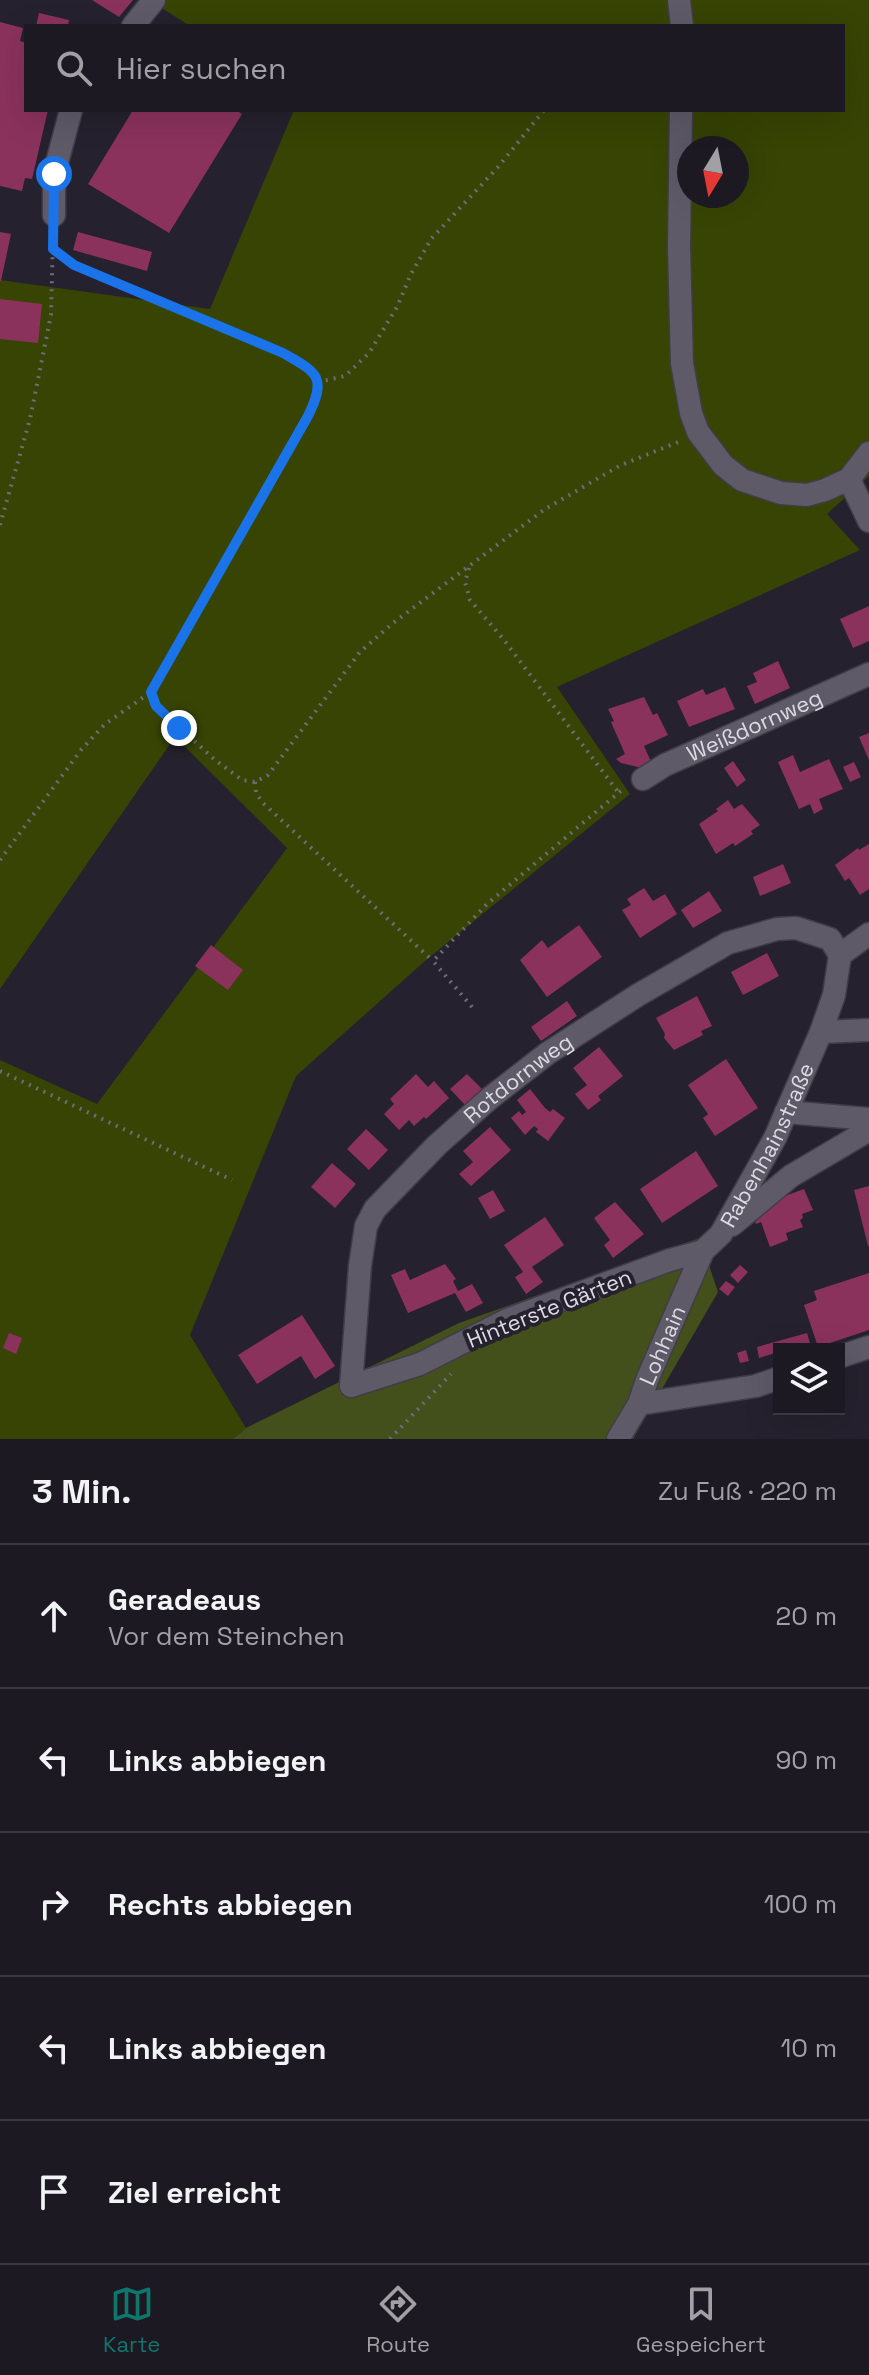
<!DOCTYPE html>
<html lang="de">
<head>
<meta charset="utf-8">
<style>
  :root { --surface:#1c1922; --page:#29262f; --text:#f1f3f6; --muted:#a0a0a5; --line:#3a3840; --accent:#0f766e }
  body { margin:0; font-family:"Space Grotesk",sans-serif; background:var(--page); color:var(--text) }
  .controls { position:absolute; right:24px; bottom:24px; display:grid; overflow:hidden; border-radius:0px; box-shadow:0 8px 32px #0002 }
  .controls button { width:72px; height:72px; display:grid; place-items:center; padding:0; border:0; border-bottom:2px solid var(--line); background:var(--surface); color:var(--text); font:40px sans-serif }
  .compass { position:absolute; left:677px; top:136px; width:72px; height:72px; border-radius:50%; background:var(--surface); box-shadow:0 8px 32px #0002; rotate:190deg }
  .stop { position:absolute; width:24px; height:24px; margin:-18px; border:6px solid #1a73e8; border-radius:50%; background:#fff }
  .stop.end { background:#1a73e8; border-color:#fff; box-shadow:0 2px 8px #0008 }
  .list { margin:0; padding:0; list-style:none }
  h2 { display:flex; justify-content:space-between; align-items:center; height:104px; margin:0; padding:0 32px; font-size:34px }
  h2 small { font-size:26px; font-weight:400; color:var(--muted) }
  .list li { display:grid; grid-template-columns:52px 1fr auto; gap:24px; align-items:center; box-sizing:border-box; height:144px; padding:0 32px; border-top:2px solid var(--line) }
  .list b { display:block; font-size:30px; white-space:nowrap }
  .list p { margin:0; font-size:26px; white-space:nowrap; color:var(--muted) }
  .list em { font-size:26px; font-style:normal; color:var(--muted) }
  .icon { flex:none; width:44px; height:44px; fill:none; stroke:currentColor; stroke-width:2; stroke-linecap:round; stroke-linejoin:round }
  .map { position:relative; flex:none; width:869px; height:1439px; overflow:hidden }
  .search { position:absolute; background:var(--surface); box-shadow:0 8px 32px #0002; left:24px; right:24px; top:24px; height:88px; display:flex; align-items:center; gap:20px; box-sizing:border-box; padding:0 28px; border-radius:0px; color:var(--muted); font-size:30px }
  .sheet { height:824px; background:var(--surface) }
  nav { display:flex; justify-content:space-around; align-items:center; box-sizing:border-box; height:112px; border-top:2px solid var(--line); background:var(--surface); font-size:22px; color:var(--muted) }
  nav a { display:grid; justify-items:center; gap:4px }
  nav .on { color:var(--accent) }
  .map>svg:first-child { display:block }
  .green { fill:#374404; fill-rule:evenodd }
  .forest { fill:#43501c }
  .building { fill:#8a325c }
  .lines { fill:none; stroke-linecap:round; stroke-linejoin:round }
  .street-casing { stroke:#403d47; stroke-width:25 }
  .path { stroke:#6f6c77; stroke-width:4; stroke-dasharray:2 6; stroke-linecap:butt }
  .street { stroke:#5e5a68; stroke-width:22 }
  .route { stroke:#1a73e8; stroke-width:10 }
  .labels { text-anchor:middle; dominant-baseline:central; stroke-width:8; stroke-linejoin:round; paint-order:stroke }
  .street-label { font-size:22px; fill:#dcdae2; stroke:#25212e }
</style>
</head>
<body>
<div class="map">
<svg width="869" height="1439" viewBox="0 0 869 1439">
  <rect width="100%" height="100%" fill="#25212e"/>
  <path class="green" d="M159,0H869V476L827,514L860,550L557,687L630,794L425,961L296,1076L190,1335L246,1428L233,1439H0V1060L97,1104L287,848L175,737L0,989V280L210,309L294,110H843V26H190L157,5ZM689,148H737V196H689Z"/>
  <path class="forest" d="M700,1238L718,1292L633,1439H233L246,1428L459,1323Z"/>
  <path class="building" d="M92,0H133L119,17Z
    M39,13L69,20L68,26H36Z
    M0,22L23,28L20,41L26,43V110H48L32,179L25,178L22,191L0,186Z
    M133,110H236L242,114L169,233L88,184Z
    M0,232L11,234L1,281H0Z
    M78,232L152,252L147,271L73,250Z
    M0,299L42,304L38,343L0,339Z
    M869,606V641L853,648L840,619Z
    M778,661L790,688L755,704L747,686L757,682L753,673Z
    M725,687L735,709L689,727L677,701L703,689L706,695Z
    M644,697L653,715L657,713L668,735L644,746L652,764L642,768L621,763L616,759L625,754L611,722L614,721L608,709Z
    M869,733V760L859,737Z
    M793,755L800,772L829,759L843,789L819,799L823,809L814,814L810,804L799,809L778,762Z
    M733,761L746,780L737,787L724,768Z
    M854,762L861,777L850,782L843,767Z
    M728,800L734,809L742,804L760,825L751,831L753,834L735,846L733,843L716,854L699,824L718,811L716,809Z
    M869,844V889L860,895L849,878L845,881L835,865L858,848L859,850Z
    M783,864L791,883L760,896L753,877Z
    M644,888L653,901L665,894L677,914L640,938L622,910L631,905L627,899Z
    M709,891L722,911L693,928L681,910Z
    M579,925L602,957L547,997L520,960L542,940L548,948Z
    M211,945L243,970L228,990L195,966Z
    M767,953L779,976L743,995L731,972Z
    M697,996L712,1026L701,1031L703,1035L674,1050L664,1038L665,1034L656,1018Z
    M567,1001L577,1016L541,1041L531,1027Z
    M599,1047L623,1076L598,1096L601,1100L588,1110L575,1094L587,1085L573,1068Z
    M726,1059L758,1108L715,1136L703,1118L708,1114L688,1085Z
    M416,1074L428,1087L434,1081L449,1098L426,1119L424,1117L414,1126L409,1120L399,1130L384,1114L394,1104L390,1099Z
    M467,1074L482,1089L465,1105L450,1089Z
    M530,1089L545,1108L550,1112L553,1109L565,1118L548,1141L536,1132L538,1129L534,1126L525,1135L511,1118L519,1111L522,1115L526,1112L517,1100Z
    M490,1127L511,1150L471,1186L459,1174L473,1162L463,1151Z
    M366,1129L388,1150L369,1170L347,1149Z
    M696,1151L718,1186L662,1223L640,1189Z
    M332,1163L356,1184L335,1208L311,1187Z
    M869,1186V1246H868L854,1190Z
    M804,1189L813,1210L802,1214L803,1218L800,1220L803,1227L786,1233L788,1240L770,1247L761,1222L756,1224L753,1215L755,1207Z
    M493,1190L505,1211L490,1219L478,1198Z
    M615,1202L644,1234L613,1258L604,1245L610,1240L594,1218Z
    M545,1217L564,1245L532,1267L543,1282L526,1294L515,1277L523,1272L504,1245Z
    M445,1264L456,1279L453,1281L458,1291L472,1284L483,1303L466,1312L455,1293L408,1313L391,1275L405,1269L410,1280Z
    M740,1265L748,1272L738,1283L730,1275Z
    M869,1273V1330L818,1347L804,1305L817,1300L814,1291Z
    M726,1281L735,1287L728,1296L719,1289Z
    M302,1315L335,1366L315,1379L301,1356L257,1384L238,1355Z
    M9,1333L22,1338L16,1354L3,1348Z
    M807,1333L810,1343L790,1349H779V1352L759,1358L757,1347Z
    M746,1350L749,1361L740,1363L737,1353Z"/>
  <g class="lines">
    <defs>
      <g id="street">
        <path d="M679,0L682,26"/>
        <path d="M133,26L154,0"/>
        <path d="M681,110L679,247L682,363L691,413L698,432L723,465L742,480L781,493L807,495L825,490L849,479L869,453"/>
        <path d="M54,215V174L71,110"/>
        <path d="M849,479L869,521"/>
        <path id="s1" d="M643,779L665,765L869,674"/>
        <path d="M821,1032L869,1030"/>
        <path d="M786,1112L869,1119"/>
        <path d="M732,1225L791,1176L869,1130"/>
        <path id="s2" d="M703,1251L670,1260L509,1319L420,1364L351,1386L360,1266L366,1226L375,1209L437,1145L490,1098L548,1053L638,995L728,943L777,929L796,928L830,939L840,955"/>
        <path d="M839,1357L869,1347"/>
        <path d="M639,1404L756,1386L779,1378"/>
        <path id="s3" d="M618,1439L639,1404L647,1380L703,1251L721,1234L775,1138L821,1032L834,995L840,955L869,934"/>
      </g>
    </defs>
    <use href="#street" class="street-casing"/>
    <path class="path" d="M53,249L74,265L283,353C316,372 329,377 308,416L151,692L156,706L214,759L242,780L255,782L268,775L360,652L393,623L545,509L621,465L681,441
      M318,382L345,376L369,353L397,307L411,274L431,239L499,166L544,110
      M0,525L30,419L51,315L53,237
      M469,568L465,582L470,600L504,640L618,792
      M255,782L256,793L263,803L433,961
      M0,860L81,750L105,724L151,692
      M472,1007L433,961L487,904L623,789
      M0,1071L232,1180
      M390,1439L451,1374"/>
    <use href="#street" class="street"/>
  </g>
  <g class="lines">
    <path class="route" d="M54,174L53,249L74,265L283,353C316,372 328,376 308,416L151,692L156,706L179,728"/>
  </g>
  <g class="labels">
    <g class="street-label">
      <text stroke="none"><textPath href="#s1" startOffset="124">Weißdornweg</textPath></text>
      <text stroke="none"><textPath href="#s2" startOffset="752">Rotdornweg</textPath></text>
      <text stroke="none"><textPath href="#s3" startOffset="332">Rabenhainstraße</textPath></text>
      <text transform="translate(549 1308) rotate(-22)">Hinterste Gärten</text>
      <text stroke="none"><textPath href="#s3" startOffset="104">Lohhain</textPath></text>
    </g>
  </g>
</svg>
<div class="controls">
<button><svg class="icon" aria-label="layers" viewBox="0 0 24 24"><path d="M12 4l9 5-9 5-9-5zM3 14l9 5 9-5"/></svg></button>
</div>
<svg class="compass" viewBox="-18 -18 36 36"><path d="M0-13l5 13h-10z" fill="#e53935"/><path d="M0 13l5-13h-10z" fill="#a0a0a5"/></svg>
<div class="stop" style="left:54px;top:174px"></div>
<div class="stop end" style="left:179px;top:728px"></div>
<div class="search"><svg class="icon" aria-label="search" viewBox="0 0 24 24"><circle cx="10" cy="10" r="6"/><path d="M15 15l6 6"/></svg>Hier suchen</div>
</div>
<section class="sheet">
<h2>3 Min.<small>Zu Fuß · 220 m</small></h2>
<ul class="list">
<li><svg class="icon" aria-label="ahead" viewBox="0 0 24 24"><path d="M12 20V5M6 11l6-6 6 6"/></svg><div><b>Geradeaus</b><p>Vor dem Steinchen</p></div><em>20 m</em></li>
<li><svg class="icon" aria-label="left" viewBox="0 0 24 24"><path d="M17 20v-9H6M10 6l-5 5 5 5"/></svg><div><b>Links abbiegen</b></div><em>90 m</em></li>
<li><svg class="icon" aria-label="right" viewBox="0 0 24 24"><path d="M7 20v-9h11M14 6l5 5-5 5"/></svg><div><b>Rechts abbiegen</b></div><em>100 m</em></li>
<li><svg class="icon" aria-label="left" viewBox="0 0 24 24"><path d="M17 20v-9H6M10 6l-5 5 5 5"/></svg><div><b>Links abbiegen</b></div><em>10 m</em></li>
<li><svg class="icon" aria-label="arrive" viewBox="0 0 24 24"><path d="M6 21V4h12l-3 4 3 4H6"/></svg><div><b>Ziel erreicht</b></div></li>
</ul>
</section>
<nav>
<a class="on"><svg class="icon" aria-label="map" viewBox="0 0 24 24"><path d="M3 6l6-2 6 2 6-2v14l-6 2-6-2-6 2zM9 4v14M15 6v14"/></svg>Karte</a>
<a><svg class="icon" aria-label="directions" viewBox="0 0 24 24"><path d="M12 3l9 9-9 9-9-9zM9 14v-3h6M13 9l2 2-2 2"/></svg>Route</a>
<a><svg class="icon" aria-label="saved" viewBox="0 0 24 24"><path d="M7 4h10v16l-5-4-5 4z"/></svg>Gespeichert</a>
</nav>
</body>
</html>
